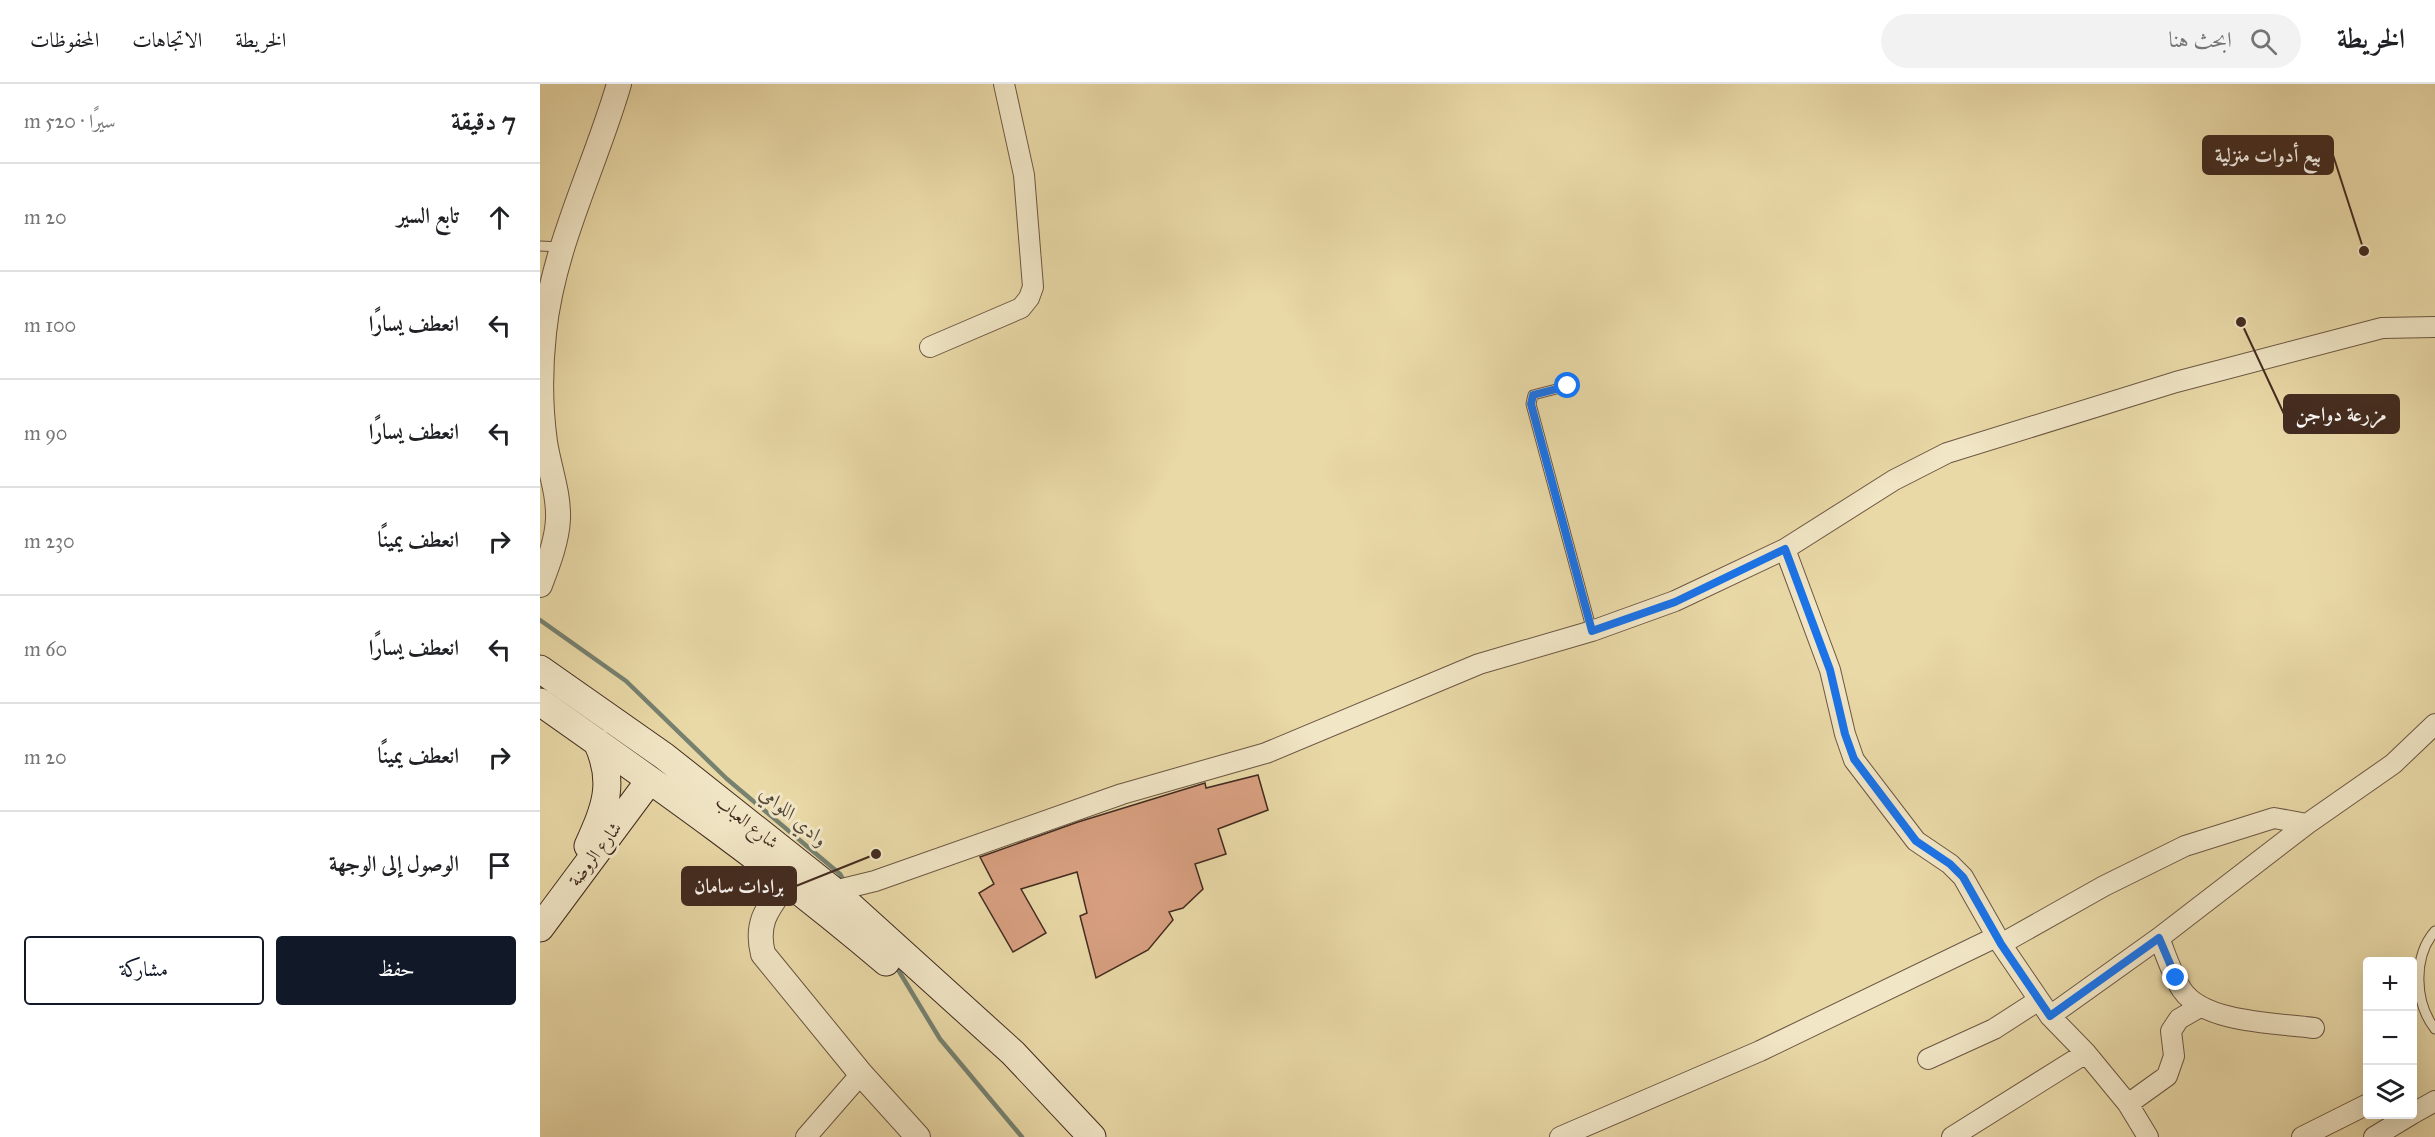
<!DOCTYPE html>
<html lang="ar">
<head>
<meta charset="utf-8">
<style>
  :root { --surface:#fff; --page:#f2f2f2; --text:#202124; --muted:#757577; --line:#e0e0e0; --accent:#111827 }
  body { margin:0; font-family:"IM FELL Great Primer",Amiri,serif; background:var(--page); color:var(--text); direction:rtl }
  .controls { position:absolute; right:18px; bottom:18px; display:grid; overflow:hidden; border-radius:6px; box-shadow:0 6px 24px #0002 }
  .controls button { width:54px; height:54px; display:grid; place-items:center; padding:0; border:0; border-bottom:2px solid var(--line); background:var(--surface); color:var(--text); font:30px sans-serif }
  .stop { position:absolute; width:18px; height:18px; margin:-14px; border:4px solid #1a73e8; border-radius:50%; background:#fff }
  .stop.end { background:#1a73e8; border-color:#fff; box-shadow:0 2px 6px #0008 }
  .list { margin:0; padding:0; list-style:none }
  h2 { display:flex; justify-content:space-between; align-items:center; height:78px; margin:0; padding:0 24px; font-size:26px }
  h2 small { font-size:20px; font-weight:400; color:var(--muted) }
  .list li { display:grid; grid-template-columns:39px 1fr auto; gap:18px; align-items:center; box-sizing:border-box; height:108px; padding:0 24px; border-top:2px solid var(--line) }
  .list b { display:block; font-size:22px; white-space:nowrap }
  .list em { font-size:20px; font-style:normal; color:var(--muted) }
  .actions { display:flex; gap:12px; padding:18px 24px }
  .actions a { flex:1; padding:14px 0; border:2px solid var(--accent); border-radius:6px; text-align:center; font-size:21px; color:var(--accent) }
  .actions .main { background:var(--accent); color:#fff }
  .icon { flex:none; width:33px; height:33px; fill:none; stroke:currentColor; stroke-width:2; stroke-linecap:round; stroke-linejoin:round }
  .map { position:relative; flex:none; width:1895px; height:1053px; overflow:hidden; direction:ltr }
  header { display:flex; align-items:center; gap:36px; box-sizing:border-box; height:84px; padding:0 30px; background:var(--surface); border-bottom:2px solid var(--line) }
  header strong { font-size:28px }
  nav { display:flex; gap:33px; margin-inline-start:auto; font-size:21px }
  .search { width:420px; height:54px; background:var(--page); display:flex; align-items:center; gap:15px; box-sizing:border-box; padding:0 21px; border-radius:33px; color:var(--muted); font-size:22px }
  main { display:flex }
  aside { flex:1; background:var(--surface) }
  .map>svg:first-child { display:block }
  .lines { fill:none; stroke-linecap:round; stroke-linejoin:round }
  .stream { stroke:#768170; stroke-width:4.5 }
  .building { fill:#d8a081; stroke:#422b20; stroke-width:1.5 }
  .service-casing { stroke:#6c5642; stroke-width:11 }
  .minor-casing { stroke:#6c5642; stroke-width:22 }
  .tertiary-casing { stroke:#6c5642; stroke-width:26 }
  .secondary-casing { stroke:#422b20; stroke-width:29 }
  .service { stroke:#f1e6c6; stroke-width:9 }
  .minor { stroke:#f1e6c6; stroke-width:20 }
  .tertiary { stroke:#f1e6c6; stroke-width:24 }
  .secondary { stroke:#f1e6c6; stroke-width:27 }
  .route { stroke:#1a73e8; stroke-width:8 }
  .labels { text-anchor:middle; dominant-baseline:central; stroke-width:6; stroke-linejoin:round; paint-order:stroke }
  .street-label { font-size:18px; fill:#422b20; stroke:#f1e6c6 }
  .water-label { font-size:20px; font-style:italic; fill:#53483b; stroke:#f1e6c6 }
  .leader { fill:none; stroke:#422b20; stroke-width:2 }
  .callout-dot { fill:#422b20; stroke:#f1e6c6; stroke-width:2 }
  .callout { fill:#422b20; stroke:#422b20; stroke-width:2 }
  .callout-label { font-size:20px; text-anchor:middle; font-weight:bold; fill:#fff }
</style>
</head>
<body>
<header>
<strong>الخريطة</strong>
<div class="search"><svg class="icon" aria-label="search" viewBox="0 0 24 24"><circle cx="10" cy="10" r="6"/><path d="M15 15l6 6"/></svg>ابحث هنا</div>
<nav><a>الخريطة</a><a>الاتجاهات</a><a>المحفوظات</a></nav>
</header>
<main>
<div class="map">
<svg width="1895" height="1053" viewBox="0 0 1895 1053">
  <rect width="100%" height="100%" fill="#e9d9a7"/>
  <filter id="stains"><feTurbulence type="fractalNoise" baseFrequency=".00333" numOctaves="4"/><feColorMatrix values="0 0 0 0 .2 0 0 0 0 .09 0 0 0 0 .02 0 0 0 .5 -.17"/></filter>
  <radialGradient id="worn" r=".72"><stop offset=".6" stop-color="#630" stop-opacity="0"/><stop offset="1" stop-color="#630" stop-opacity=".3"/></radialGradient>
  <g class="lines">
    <path class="stream" d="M0,536L86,597L187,695L300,790L306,800
      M354,879L400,955L482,1053"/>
  </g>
  <path class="building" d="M718,691L728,726L678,745L686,770L655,780L663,805L643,824L629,828L633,836L608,866L556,894L540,832L547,829L537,788L481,805L506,849L473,868L439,809L454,800L440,773L538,738L665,699L666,704Z"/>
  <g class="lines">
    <defs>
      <path id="service" d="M0,162L21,163
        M1028,302L993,311L991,320L1052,547
        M1895,847C1873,872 1874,918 1895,945"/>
      <path id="minor" d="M390,263L481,224L489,214L493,203L484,91L464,0
        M1245,465L1290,586L1305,650L1314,676L1376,757L1410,780L1423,793L1461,860L1510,932L1546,969L1588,1020L1608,1053
        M294,807L335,797L582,710L726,669L939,580L1052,547L1135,517L1245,465L1354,396L1407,369L1636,298L1842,244L1895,243
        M1619,854C1626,871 1632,891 1642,906C1664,939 1737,939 1774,944
        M1461,860L1564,802L1645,762L1734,734L1767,740
        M1510,932L1619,854L1767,740L1853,680L1895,640
        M1388,975L1454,945L1499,916
        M1588,1020L1627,992L1634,972L1631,947L1639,935L1660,923
        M1872,1030L1895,1017
        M266,1053L321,990
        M1020,1053L1220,967L1456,853
        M1412,1053L1546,969
        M1762,1053L1828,1020
        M1834,1053L1872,1030"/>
      <path id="tertiary" d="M0,501C8,480 17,457 18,435C19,409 9,384 5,358C0,322 0,286 4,249C13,162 55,83 79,0
        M246,799C228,824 215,838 223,870L321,990L378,1053"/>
      <path id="secondary" d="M0,585L124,672L294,807L473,969L552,1053
        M0,618C118,701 237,785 346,878
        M48,762C65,724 76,699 57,658
        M0,844L110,696"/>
    </defs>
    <use href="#service" class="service-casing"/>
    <use href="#minor" class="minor-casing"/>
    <use href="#tertiary" class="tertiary-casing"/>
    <use href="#secondary" class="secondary-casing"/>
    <use href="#service" class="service"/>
    <use href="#minor" class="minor"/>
    <use href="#tertiary" class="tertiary"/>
    <use href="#secondary" class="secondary"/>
  </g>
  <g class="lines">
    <path class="route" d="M1028,302L993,311L991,320L1052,547L1135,518L1245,465L1290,586L1305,650L1314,675L1376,757L1410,780L1423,793L1461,860L1510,932L1619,854L1636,894"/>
  </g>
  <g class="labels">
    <g class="street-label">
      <text transform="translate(207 738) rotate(38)">شارع العباب</text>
      <text transform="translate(55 770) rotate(-53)">شارع الروضة</text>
    </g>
    <g class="water-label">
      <text transform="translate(254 732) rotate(40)">وادي اللوامي</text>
    </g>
  </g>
  <path class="leader" d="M1824 167L1793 71M1701 238L1744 330M336 770L256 802"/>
  <g class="callout-dot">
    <circle cx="1824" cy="167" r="6"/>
    <circle cx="1701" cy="238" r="6"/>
    <circle cx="336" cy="770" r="6"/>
  </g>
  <g class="callout">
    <rect x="1663" y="52" width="130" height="38" rx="6"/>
    <rect x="1744" y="311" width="115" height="38" rx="6"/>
    <rect x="142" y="783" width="114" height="38" rx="6"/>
  </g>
  <g class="callout-label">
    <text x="1728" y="78">بيع أدوات منزلية</text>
    <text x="1801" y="337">مزرعة دواجن</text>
    <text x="199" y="809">برادات سامان</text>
  </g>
  <rect width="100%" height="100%" filter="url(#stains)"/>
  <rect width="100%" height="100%" fill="url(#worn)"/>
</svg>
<div class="controls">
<button>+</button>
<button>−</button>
<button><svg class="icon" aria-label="layers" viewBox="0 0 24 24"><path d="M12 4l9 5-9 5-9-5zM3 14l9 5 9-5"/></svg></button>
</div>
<div class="stop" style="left:1028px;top:302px"></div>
<div class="stop end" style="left:1636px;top:894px"></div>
</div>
<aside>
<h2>7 دقيقة<small>سيرًا · 520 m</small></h2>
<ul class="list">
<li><svg class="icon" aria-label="ahead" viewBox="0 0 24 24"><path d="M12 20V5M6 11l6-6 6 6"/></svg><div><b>تابع السير</b></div><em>20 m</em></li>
<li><svg class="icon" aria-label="left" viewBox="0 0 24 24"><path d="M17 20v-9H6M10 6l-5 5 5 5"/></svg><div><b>انعطف يسارًا</b></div><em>100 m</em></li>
<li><svg class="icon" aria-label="left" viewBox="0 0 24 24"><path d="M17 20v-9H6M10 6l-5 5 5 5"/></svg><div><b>انعطف يسارًا</b></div><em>90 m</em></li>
<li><svg class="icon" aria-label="right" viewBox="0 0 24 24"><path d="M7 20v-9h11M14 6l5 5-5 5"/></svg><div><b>انعطف يمينًا</b></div><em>230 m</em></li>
<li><svg class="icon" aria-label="left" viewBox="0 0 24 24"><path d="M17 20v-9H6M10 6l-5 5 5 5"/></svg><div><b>انعطف يسارًا</b></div><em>60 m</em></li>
<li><svg class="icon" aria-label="right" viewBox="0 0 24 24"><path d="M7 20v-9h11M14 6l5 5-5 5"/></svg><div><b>انعطف يمينًا</b></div><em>20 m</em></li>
<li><svg class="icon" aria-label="arrive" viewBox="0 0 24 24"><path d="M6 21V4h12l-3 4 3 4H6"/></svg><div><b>الوصول إلى الوجهة</b></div></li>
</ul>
<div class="actions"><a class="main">حفظ</a><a>مشاركة</a></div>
</aside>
</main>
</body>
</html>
